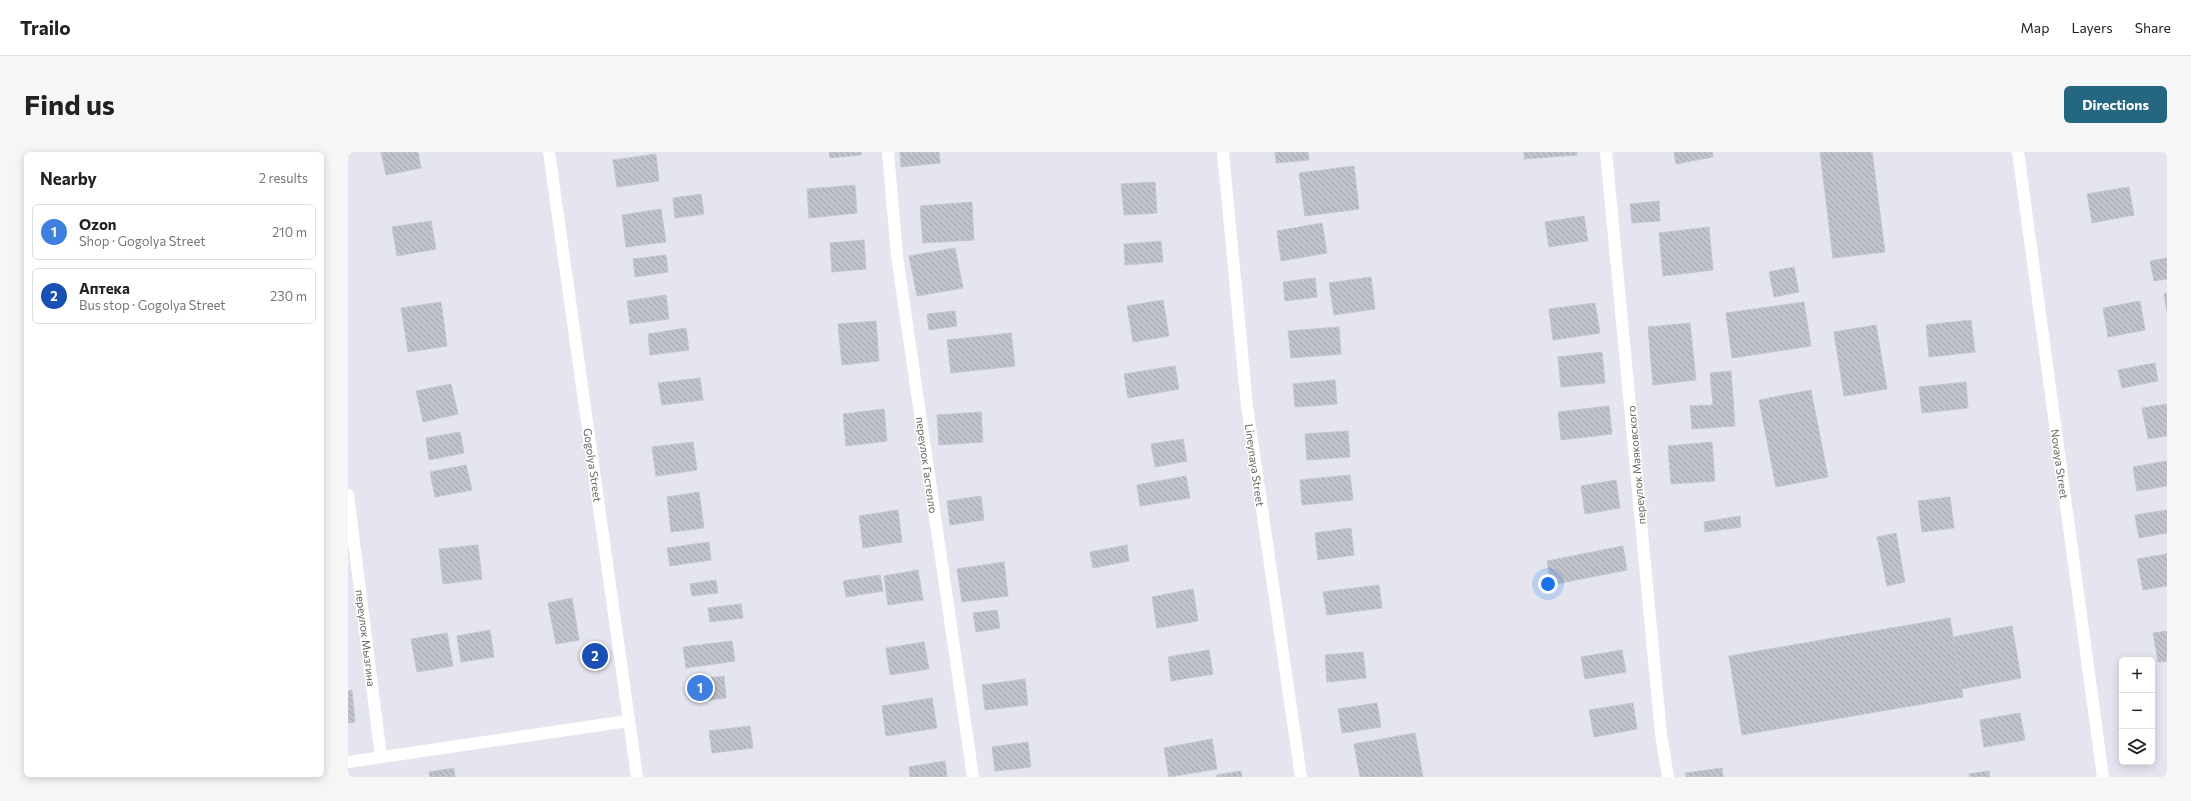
<!DOCTYPE html>
<html lang="en">
<head>
<meta charset="utf-8">
<style>
  :root { --surface:#fff; --page:#f6f6f6; --text:#222; --muted:#767676; --line:#e0e0e0; --accent:#256680 }
  body { margin:0; font-family:Commissioner,sans-serif; background:var(--page); color:var(--text) }
  .controls { position:absolute; right:12px; bottom:12px; display:grid; overflow:hidden; border-radius:6px; box-shadow:0 2px 10px #0003 }
  .controls button { width:36px; height:36px; display:grid; place-items:center; padding:0; border:0; border-bottom:1px solid var(--line); background:var(--surface); color:var(--text); font:20px sans-serif }
  .you { position:absolute; left:1200px; top:432px; width:14px; height:14px; margin:-10px; border:3px solid #fff; border-radius:50%; background:#1a73e8; box-shadow:0 0 0 6px #1a73e833 }
  .badge { display:grid; place-items:center; width:26px; height:26px; border-radius:50%; background:var(--accent); color:#fff; font-size:13px; font-weight:700 }
  .pin { position:absolute; translate:-50% -50%; border:2px solid #fff; box-shadow:0 1px 4px #0006 }
  .list { margin:0; padding:0; list-style:none }
  h2 { display:flex; justify-content:space-between; align-items:center; height:52px; margin:0; padding:0 16px; font-size:17px }
  h2 small { font-size:13px; font-weight:400; color:var(--muted) }
  .list li { display:grid; grid-template-columns:26px 1fr auto; gap:12px; align-items:center; box-sizing:border-box; height:56px; margin:0 8px 8px; padding:0 8px; border:1px solid var(--line); border-radius:6px }
  .list b { display:block; font-size:15px; white-space:nowrap }
  .list p { margin:0; font-size:13px; white-space:nowrap; color:var(--muted) }
  .list em { font-size:13px; font-style:normal; color:var(--muted) }
  .icon { flex:none; width:22px; height:22px; fill:none; stroke:currentColor; stroke-width:2; stroke-linecap:round; stroke-linejoin:round }
  .map { position:relative; flex:none; width:1819px; height:625px; overflow:hidden; border-radius:6px }
  header { display:flex; align-items:center; gap:24px; box-sizing:border-box; height:56px; padding:0 20px; background:var(--surface); border-bottom:1px solid var(--line) }
  header strong { font-size:19px }
  nav { display:flex; gap:22px; margin-inline-start:auto; font-size:14px }
  .intro { display:flex; align-items:center; justify-content:space-between; box-sizing:border-box; height:96px; padding:0 24px }
  h1 { margin:0; font-size:28px }
  .button { padding:10px 18px; border-radius:6px; background:var(--accent); color:#fff; font-size:14px; font-weight:700 }
  main { display:flex; gap:24px; padding:0 24px }
  aside { flex:1; background:var(--surface); border-radius:6px; box-shadow:0 2px 10px #0003 }
  .map>svg:first-child { display:block }
  .building { fill:url(#building-back-hatch); stroke:#c3c5d5 }
  .lines { fill:none; stroke-linecap:round; stroke-linejoin:round }
  .minor { stroke:#fff; stroke-width:12 }
  .labels { text-anchor:middle; dominant-baseline:central; stroke-width:3; stroke-linejoin:round; paint-order:stroke }
  .street-label { font-size:11px; fill:#66645d; stroke:#fff }
</style>
</head>
<body>
<header>
<strong>Trailo</strong>
<nav><a>Map</a><a>Layers</a><a>Share</a></nav>
</header>
<div class="intro"><h1>Find us</h1><a class="button">Directions</a></div>
<main>
<aside>
<h2>Nearby<small>2 results</small></h2>
<ul class="list">
<li><span class="badge" style="background:#3f7fe0">1</span><div><b>Ozon</b><p>Shop · Gogolya Street</p></div><em>210 m</em></li>
<li><span class="badge" style="background:#1a4fb4">2</span><div><b>Аптека</b><p>Bus stop · Gogolya Street</p></div><em>230 m</em></li>
</ul>
</aside>
<div class="map">
<svg width="1819" height="625" viewBox="0 0 1819 625">
  <defs>
    <pattern id="building-back-hatch" width="6" height="6" patternUnits="userSpaceOnUse"><rect width="6" height="6" fill="#c1c3cb"/><path d="M-1 5l2 2M0 0l6 6M5-1l2 2" fill="none" stroke="#a1a2a8"/></pattern>
  </defs>
  <rect width="100%" height="100%" fill="#e5e5f0"/>
  <path class="building" d="M33,0H70L73,16L38,23Z
    M481,0H513V3L482,6Z
    M552,0H591L592,11L553,15Z
    M927,0H960L961,8L928,11Z
    M1176,0H1229V3L1176,7Z
    M1326,0H1364L1365,5L1328,12Z
    M1472,0H1524L1537,100L1485,106Z
    M308,2L311,29L269,35L265,8Z
    M1006,14L1011,57L957,64L951,21Z
    M807,30L809,61L776,63L773,32Z
    M507,33L509,61L461,66L459,37Z
    M1781,35L1786,63L1744,71L1739,42Z
    M353,42L356,62L327,66L325,46Z
    M1311,49L1312,69L1284,71L1282,52Z
    M624,50L626,88L575,91L572,54Z
    M313,57L318,90L278,95L274,63Z
    M1236,64L1240,89L1201,95L1197,70Z
    M83,69L88,97L49,104L44,75Z
    M974,71L979,101L933,109L929,79Z
    M1361,75L1365,118L1315,124L1311,81Z
    M516,88L518,117L484,120L482,91Z
    M813,89L815,110L777,113L776,92Z
    M607,96L615,136L569,144L561,104Z
    M318,103L320,120L287,125L285,107Z
    M1819,106V127L1806,129L1802,109Z
    M1446,115L1451,140L1426,145L1421,120Z
    M1023,125L1027,157L986,163L981,131Z
    M967,126L969,145L937,149L935,130Z
    M1819,141V161L1816,142Z
    M318,143L321,167L282,172L279,149Z
    M815,148L821,184L785,190L779,154Z
    M1792,149L1797,178L1760,185L1755,156Z
    M93,150L99,194L60,200L53,156Z
    M1456,150L1463,194L1384,206L1378,161Z
    M1247,151L1252,181L1205,188L1201,157Z
    M607,159L609,174L581,178L579,162Z
    M1623,168L1627,200L1581,205L1578,173Z
    M528,169L531,209L494,213L490,172Z
    M1342,171L1348,228L1305,233L1300,175Z
    M1528,173L1539,237L1496,244L1486,180Z
    M991,175L993,202L943,206L940,179Z
    M338,176L341,198L302,203L300,182Z
    M663,181L667,214L603,221L599,188Z
    M1254,200L1257,231L1213,235L1210,205Z
    M1807,211L1810,229L1774,236L1770,218Z
    M827,214L831,237L780,246L776,222Z
    M1383,219L1387,274L1344,277L1342,254L1365,253L1362,221Z
    M352,226L355,248L314,253L310,231Z
    M987,228L989,252L947,255L945,232Z
    M1618,230L1620,256L1574,261L1571,235Z
    M103,232L110,262L75,270L68,239Z
    M1463,238L1480,325L1428,335L1411,248Z
    M1819,252V284L1800,287L1794,256Z
    M1261,254L1264,282L1213,288L1210,260Z
    M536,257L539,289L498,294L495,262Z
    M633,260L635,290L591,293L589,263Z
    M1000,279L1002,305L959,308L957,282Z
    M112,280L116,301L81,308L78,286Z
    M835,287L839,309L807,315L803,292Z
    M345,290L349,318L308,324L304,295Z
    M1364,290L1367,329L1323,332L1320,294Z
    M1819,309V334L1789,339L1785,315Z
    M118,313L124,338L87,345L82,320Z
    M1002,323L1005,348L954,353L952,328Z
    M838,324L842,346L792,354L789,333Z
    M1268,328L1272,356L1237,362L1233,334Z
    M351,340L356,376L323,380L319,345Z
    M633,344L636,368L602,373L599,349Z
    M1602,345L1606,376L1574,380L1570,349Z
    M550,358L554,390L515,396L511,364Z
    M1819,358V381L1791,386L1787,363Z
    M1392,364L1393,375L1357,380L1356,370Z
    M1003,376L1006,403L970,408L967,381Z
    M1548,381L1557,430L1539,434L1529,385Z
    M361,390L363,408L322,414L319,396Z
    M130,393L134,427L95,432L91,397Z
    M779,393L781,409L745,416L742,400Z
    M1275,394L1279,418L1203,433L1199,409Z
    M1819,402V434L1795,438L1789,407Z
    M656,410L660,444L614,450L609,417Z
    M570,418L575,448L540,453L536,424Z
    M532,423L535,439L498,445L495,429Z
    M368,428L370,441L344,444L342,432Z
    M1031,433L1034,456L979,463L975,440Z
    M845,437L850,469L809,476L804,445Z
    M224,446L231,488L208,492L200,451Z
    M393,452L395,466L362,470L360,456Z
    M649,458L652,476L628,480L625,461Z
    M1602,466L1615,545L1394,583L1381,504Z
    M1664,474L1673,526L1614,537L1605,485Z
    M142,478L146,505L113,510L109,484Z
    M1819,479V509L1810,510L1805,481Z
    M99,481L105,514L69,520L63,487Z
    M384,489L387,509L338,516L335,495Z
    M576,490L581,517L542,523L538,496Z
    M861,498L865,522L823,529L820,505Z
    M1274,498L1278,520L1237,527L1233,505Z
    M1015,500L1018,526L979,530L977,503Z
    M376,524L378,546L348,550L345,528Z
    M677,527L680,553L637,558L634,533Z
    M4,538L7,570L0,571V539Z
    M584,546L589,576L538,584L534,554Z
    M1029,551L1033,575L994,581L990,557Z
    M1285,551L1289,577L1246,585L1241,558Z
    M1672,561L1677,588L1636,595L1632,568Z
    M402,574L405,596L364,601L361,579Z
    M1067,581L1075,625H1012L1006,592Z
    M864,587L869,617L821,625L816,596Z
    M680,590L683,615L647,619L644,595Z
    M597,609L599,625H562L561,615Z
    M106,616L107,625H82L81,620Z
    M1374,616L1375,625H1338L1337,621Z
    M893,619L894,625H869V623Z
    M1641,619L1642,625H1622L1621,622Z"/>
  <g class="lines">
    <path class="minor" d="M201,0L289,625
      M540,0L549,104L625,625
      M875,0L899,254L953,625
      M1258,0L1313,582L1320,625
      M1670,0L1755,625
      M0,343L33,605
      M0,610L280,569"/>
  </g>
  <g class="labels">
    <g class="street-label">
      <text transform="translate(1712 312) rotate(82)">Novaya Street</text>
      <text transform="translate(245 313) rotate(82)">Gogolya Street</text>
      <text transform="translate(579 313) rotate(82)">переулок Гастелло</text>
      <text transform="translate(907 313) rotate(82)">Lineynaya Street</text>
      <text transform="translate(1288 313) rotate(-95)">переулок Маяковского</text>
      <text transform="translate(18 486) rotate(83)">переулок Мызгина</text>
    </g>
  </g>
</svg>
<div class="controls">
<button>+</button>
<button>−</button>
<button><svg class="icon" aria-label="layers" viewBox="0 0 24 24"><path d="M12 4l9 5-9 5-9-5zM3 14l9 5 9-5"/></svg></button>
</div>
<div class="you"></div>
<div class="pin badge" style="left:352px;top:536px;background:#3f7fe0">1</div>
<div class="pin badge" style="left:247px;top:504px;background:#1a4fb4">2</div>
</div>
</main>
</body>
</html>
